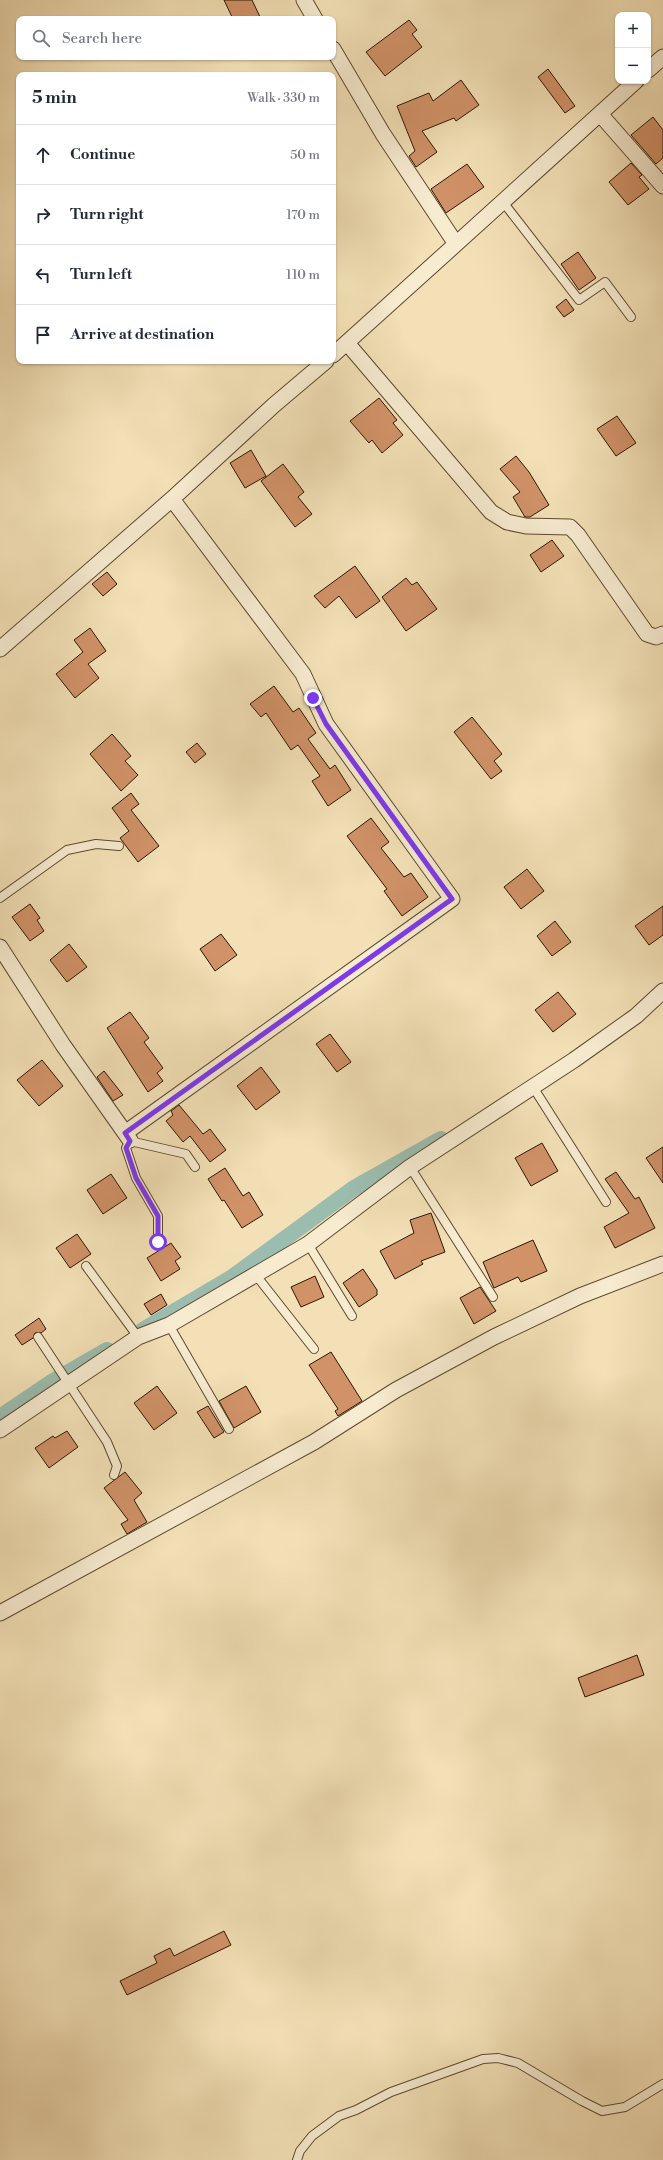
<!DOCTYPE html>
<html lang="en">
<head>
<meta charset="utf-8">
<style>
  :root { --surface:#fff; --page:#f6f6f7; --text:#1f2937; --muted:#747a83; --line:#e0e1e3 }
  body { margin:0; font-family:"Libre Bodoni",serif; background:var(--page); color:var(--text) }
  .controls { position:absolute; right:12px; top:12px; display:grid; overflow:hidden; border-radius:8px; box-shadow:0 1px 3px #0004 }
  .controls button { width:36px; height:36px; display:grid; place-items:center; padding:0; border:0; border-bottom:1px solid var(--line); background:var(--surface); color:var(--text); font:20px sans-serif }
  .stop { position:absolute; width:12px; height:12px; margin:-9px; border:3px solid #7c3aed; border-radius:50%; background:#fff }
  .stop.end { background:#7c3aed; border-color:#fff; box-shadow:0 1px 4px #0008 }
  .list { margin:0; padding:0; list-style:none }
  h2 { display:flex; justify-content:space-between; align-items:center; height:52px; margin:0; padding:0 16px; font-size:17px }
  h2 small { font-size:13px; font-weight:400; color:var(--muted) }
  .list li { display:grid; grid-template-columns:26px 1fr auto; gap:12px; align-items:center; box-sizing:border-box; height:60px; padding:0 16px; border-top:1px solid var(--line) }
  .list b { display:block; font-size:15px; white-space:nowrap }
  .list em { font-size:13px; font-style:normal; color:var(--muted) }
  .icon { flex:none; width:22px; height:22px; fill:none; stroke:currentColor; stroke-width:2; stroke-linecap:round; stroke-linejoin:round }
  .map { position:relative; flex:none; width:663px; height:2160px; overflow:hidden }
  .search { position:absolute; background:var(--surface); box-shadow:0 1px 3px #0004; left:16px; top:16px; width:320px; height:44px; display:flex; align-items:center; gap:10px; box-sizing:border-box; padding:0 14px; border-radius:8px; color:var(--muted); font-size:15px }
  .panel { position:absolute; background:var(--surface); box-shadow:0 1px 3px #0004; left:16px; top:72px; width:320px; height:292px; border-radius:8px }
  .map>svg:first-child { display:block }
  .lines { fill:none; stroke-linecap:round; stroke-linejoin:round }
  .canal { stroke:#9bbdaf; stroke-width:16 }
  .building { fill:#d19268; stroke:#2b1700 }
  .lane-casing { stroke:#5d492e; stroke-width:10 }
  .street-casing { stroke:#5d492e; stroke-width:17 }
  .lane { stroke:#f7ebd0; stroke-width:8 }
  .street { stroke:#f7ebd0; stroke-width:15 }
  .route { stroke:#7c3aed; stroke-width:5 }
</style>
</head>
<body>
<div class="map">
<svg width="663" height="2160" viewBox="0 0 663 2160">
  <rect width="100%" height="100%" fill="#f3e0b6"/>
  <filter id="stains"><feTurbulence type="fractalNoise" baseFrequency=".005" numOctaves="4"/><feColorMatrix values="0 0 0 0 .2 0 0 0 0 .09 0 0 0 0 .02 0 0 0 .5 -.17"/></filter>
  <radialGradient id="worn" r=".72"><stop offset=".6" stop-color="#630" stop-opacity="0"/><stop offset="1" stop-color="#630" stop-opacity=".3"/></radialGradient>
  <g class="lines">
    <path class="canal" d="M143,1330L231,1278L354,1188L441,1139
      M0,1417L50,1383L107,1350"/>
  </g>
  <path class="building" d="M224,0H252L261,19H233Z
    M409,20L417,30L412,34L422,47L385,76L366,52Z
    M548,69L575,106L565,113L538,77Z
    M461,80L479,105L456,121L454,118L422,131L437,152L416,167L409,156L415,151L397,106L429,93L433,101Z
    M653,117L663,130V158L656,164L631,135Z
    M631,163L642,175L639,177L649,189L628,205L609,182Z
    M467,164L484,187L446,213L431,189Z
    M578,252L596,278L579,290L561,264Z
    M566,299L574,310L564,317L556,307Z
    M379,398L397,420L393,423L403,435L382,453L372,440L369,443L350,421Z
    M617,416L636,443L616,456L597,429Z
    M251,450L266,476L245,488L230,463Z
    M516,456L529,472L549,505L530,517H525L513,497L520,492L500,469Z
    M283,464L304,492L298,497L312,514L295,527L261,481Z
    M552,540L564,556L541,572L530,555Z
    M355,566L380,601L356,618L339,596L325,608L314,596Z
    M107,572L117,584L103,596L92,584Z
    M406,578L412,585L417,582L437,609L406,631L382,597Z
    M90,628L106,651L88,664L99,678L75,698L56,674L83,652L74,640Z
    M274,686L293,712L299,708L316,733L308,739L330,769L335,765L351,790L328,806L312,781L320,776L298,745L291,750L266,713L261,717L250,704Z
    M472,717L502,754L494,761L502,771L491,779L454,732Z
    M112,734L131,756L125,761L138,775L121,791L90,754Z
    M197,743L206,754L195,763L186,752Z
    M131,793L139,804L131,810L159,846L138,862L120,838L129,831L112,808Z
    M371,818L389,842L381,848L404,877L411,873L428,897L402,916L384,891L387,889L347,836Z
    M527,869L544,891L521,909L504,887Z
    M30,904L40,918L37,920L44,931L30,941L12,917Z
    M663,906V935L649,945L635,926Z
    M555,921L571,942L552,956L537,936Z
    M221,934L237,955L215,971L200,949Z
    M69,944L87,967L67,982L50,960Z
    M558,992L576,1014L553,1032L535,1010Z
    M130,1012L149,1038L144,1042L163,1068L157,1073L163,1081L148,1092L107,1028Z
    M330,1034L351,1062L337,1072L316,1044Z
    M42,1060L63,1086L39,1106L17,1080Z
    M261,1067L280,1092L256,1110L237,1086Z
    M104,1071L123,1095L113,1101L97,1077Z
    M179,1105L203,1134L210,1129L226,1150L210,1162L190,1136L183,1142L166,1121L173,1115L171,1111Z
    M542,1143L558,1171L531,1186L515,1158Z
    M663,1147V1183L646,1158Z
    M225,1168L243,1196L249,1192L263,1215L242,1228L224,1200L222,1201L208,1179Z
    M616,1172L635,1199L639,1197L655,1228L615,1248L604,1227L629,1213L605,1179Z
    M111,1174L127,1198L103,1214L87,1190Z
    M431,1213L445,1252L421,1261L423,1264L395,1279L380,1251L414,1233L410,1220Z
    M77,1234L91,1254L70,1268L56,1248Z
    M533,1240L547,1271L521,1282L518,1277L494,1288L483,1262Z
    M171,1243L181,1257L175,1261L180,1269L161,1281L147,1258Z
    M363,1269L377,1290V1295L359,1307L343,1283Z
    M315,1276L324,1297L301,1307L291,1287Z
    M480,1287L496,1311L474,1324L460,1298Z
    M161,1294L167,1305L151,1315L144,1304Z
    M39,1318L46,1329L41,1333H35L33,1338L22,1345L15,1335Z
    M331,1352L362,1401L338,1416L335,1411L338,1409L309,1365Z
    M157,1386L177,1413L154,1430L134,1403Z
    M246,1386L261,1412L234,1428L219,1401Z
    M208,1406L224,1432L214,1438L197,1412Z
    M67,1431L78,1447L49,1468L35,1448L53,1436L55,1438Z
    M125,1472L142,1493L134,1500L147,1522L127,1534L121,1524L128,1520L104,1488Z
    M637,1655L644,1675L585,1697L578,1678Z
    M224,1931L231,1945L127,1995L120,1981L157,1963L154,1956L170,1948L174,1956Z"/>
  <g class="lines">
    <defs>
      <path id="lane" d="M503,202L579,300L605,282L631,317
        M0,898L67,850L96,844L119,846
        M533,1087L606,1202
        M410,1167L493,1297
        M158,1242V1216L136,1178L126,1148L130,1141L186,1154L195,1167
        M308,1244L352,1316
        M86,1266L138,1337
        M255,1274L314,1349
        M169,1325L229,1429
        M38,1337L107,1442L117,1466L114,1475
        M297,2160L300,2151L312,2136L339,2116L356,2110L391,2092L483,2059L498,2058L518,2063L582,2101L602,2111L625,2107L663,2084"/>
      <path id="street" d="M304,0L315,19
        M333,49L383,134L456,244L333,355
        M648,70L663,57
        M600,114L663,186
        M456,244L636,81
        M347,343L491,512L507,522L526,526L570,527L578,535L647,634L656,637L663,634
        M0,649L172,499L274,405L326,361
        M0,947L63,1045L130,1140
        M125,1133L452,899L326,724L303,674L172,499
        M0,1430L138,1337L169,1325L308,1244L410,1167L574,1060L636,1016L663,991
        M0,1613L314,1442L396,1390L494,1337L580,1296L663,1264"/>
    </defs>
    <use href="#lane" class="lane-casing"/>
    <use href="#street" class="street-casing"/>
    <use href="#lane" class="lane"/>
    <use href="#street" class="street"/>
  </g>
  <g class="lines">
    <path class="route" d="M158,1242V1216L136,1178L126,1148L130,1141L125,1133L452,899L326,724L313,698"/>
  </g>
  <rect width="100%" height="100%" filter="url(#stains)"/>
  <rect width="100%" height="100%" fill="url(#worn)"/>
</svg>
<div class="controls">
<button>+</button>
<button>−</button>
</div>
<div class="stop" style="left:158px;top:1242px"></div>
<div class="stop end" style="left:313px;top:698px"></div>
<div class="search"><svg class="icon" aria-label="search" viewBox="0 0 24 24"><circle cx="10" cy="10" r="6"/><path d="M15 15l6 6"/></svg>Search here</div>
<section class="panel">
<h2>5 min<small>Walk · 330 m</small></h2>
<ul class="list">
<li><svg class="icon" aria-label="ahead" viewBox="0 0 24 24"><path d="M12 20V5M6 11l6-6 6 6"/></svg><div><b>Continue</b></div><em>50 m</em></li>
<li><svg class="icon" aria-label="right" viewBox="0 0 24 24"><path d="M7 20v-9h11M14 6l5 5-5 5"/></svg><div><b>Turn right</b></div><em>170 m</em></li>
<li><svg class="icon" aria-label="left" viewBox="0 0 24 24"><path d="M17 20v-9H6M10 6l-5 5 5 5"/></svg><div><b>Turn left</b></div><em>110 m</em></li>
<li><svg class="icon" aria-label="arrive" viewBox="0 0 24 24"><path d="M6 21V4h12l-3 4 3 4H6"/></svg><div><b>Arrive at destination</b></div></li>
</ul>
</section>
</div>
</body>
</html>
